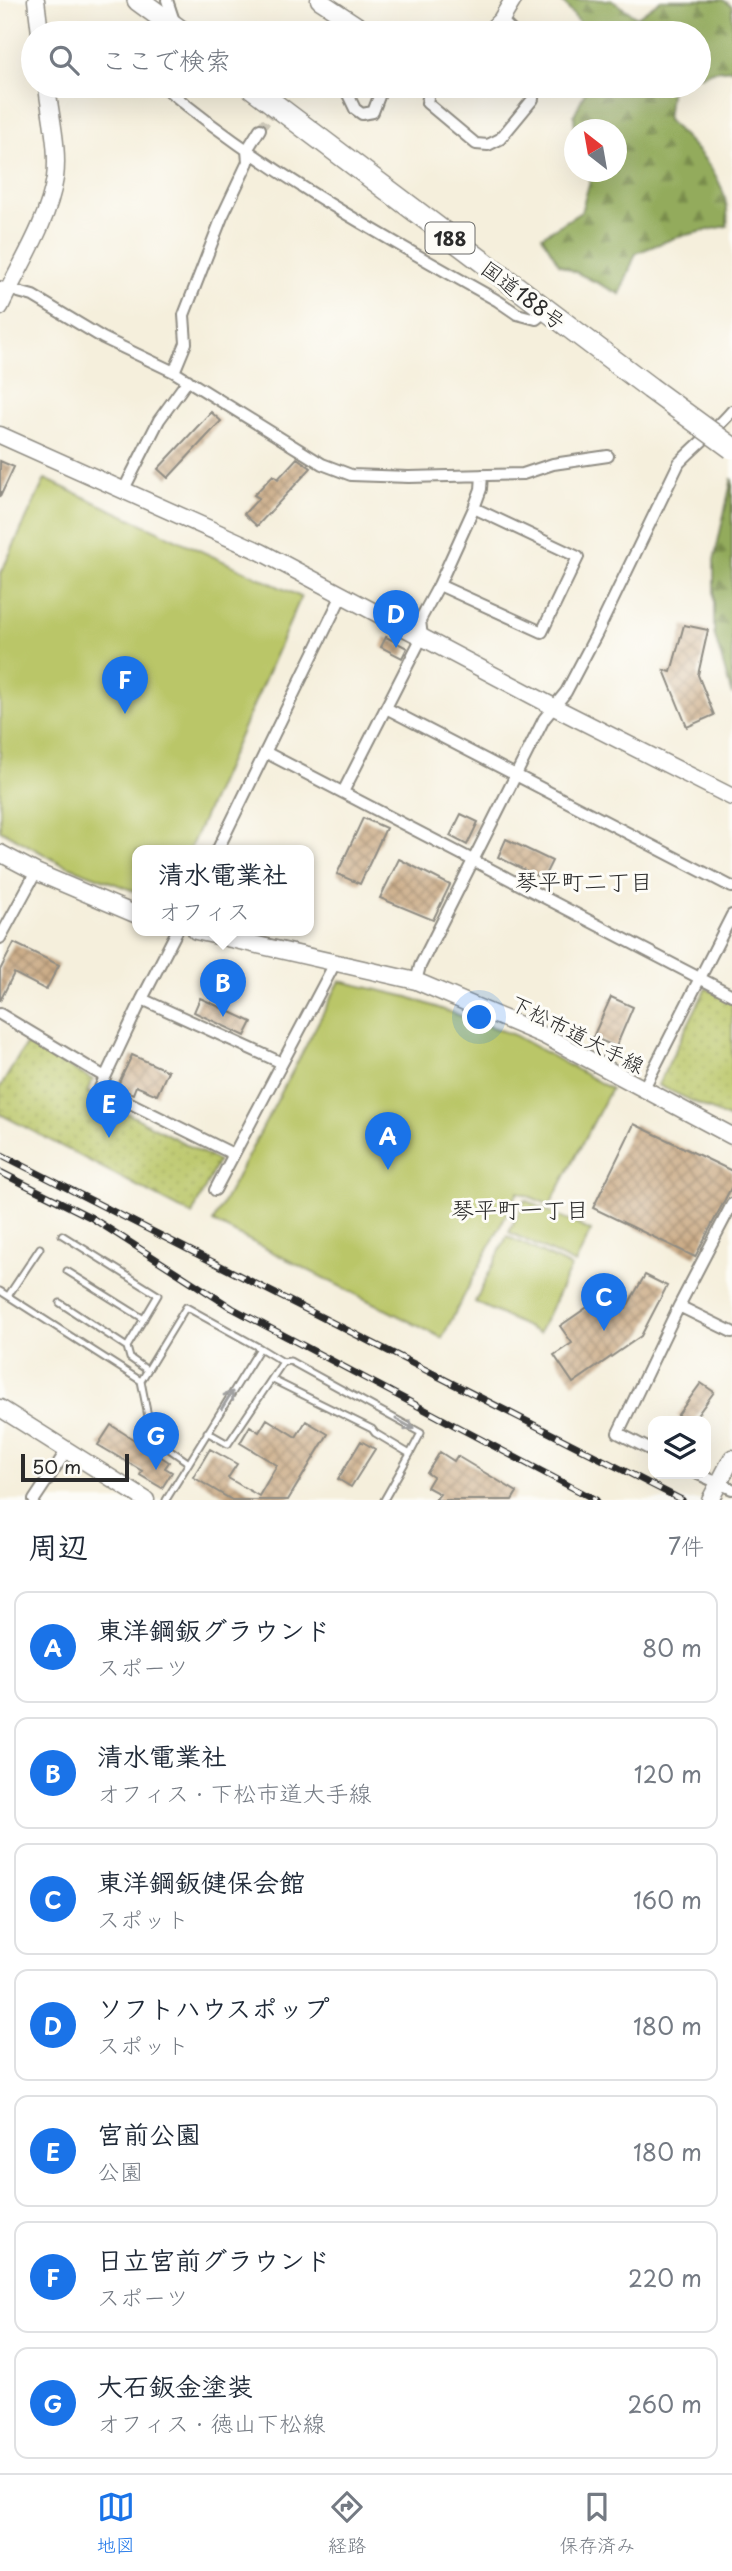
<!DOCTYPE html>
<html lang="ja">
<head>
<meta charset="utf-8">
<style>
  :root { --surface:#fff; --page:#f2f2f3; --text:#1f2937; --muted:#747a83; --line:#e0e1e3; --accent:#1a73e8 }
  body { margin:0; font-family:"Playpen Sans","Klee One",sans-serif; background:var(--page); color:var(--text) }
  .controls { position:absolute; right:21px; bottom:21px; display:grid; overflow:hidden; border-radius:14px; box-shadow:0 7px 28px #0002 }
  .controls button { width:63px; height:63px; display:grid; place-items:center; padding:0; border:0; border-bottom:2px solid var(--line); background:var(--surface); color:var(--text); font:35px sans-serif }
  .compass { position:absolute; left:564px; top:119px; width:63px; height:63px; border-radius:50%; background:var(--surface); box-shadow:0 7px 28px #0002; rotate:329deg }
  .scale { position:absolute; left:21px; bottom:18px; width:108px; box-sizing:border-box; padding-left:7px; border:4px solid #2b2b2b; border-top:0; font-size:19px; line-height:24px; white-space:nowrap; color:#2b2b2b; -webkit-text-stroke:5px #fdfcf7; paint-order:stroke }
  .you { position:absolute; left:480px; top:1018px; width:24px; height:24px; margin:-18px; border:5px solid #fff; border-radius:50%; background:#1a73e8; box-shadow:0 0 0 10px #1a73e833 }
  .badge { display:grid; place-items:center; width:46px; height:46px; border-radius:50%; background:var(--accent); color:#fff; font-size:23px; font-weight:700 }
  .pin { position:absolute; translate:-50% -58px; filter:drop-shadow(0 2px 4px #0008) }
  .pin::after { content:''; position:absolute; top:37px; width:24px; height:21px; background:inherit; clip-path:polygon(0 0,100% 0,50% 100%) }
  .popup { position:absolute; left:132px; top:845px; width:182px; height:91px; box-sizing:border-box; display:grid; place-content:center; border-radius:14px; background:var(--surface); filter:drop-shadow(0 2px 5px #0005); font-size:23px; white-space:nowrap; color:var(--muted) }
  .popup b { font-size:26px; color:var(--text) }
  .popup::after { content:''; position:absolute; left:50%; top:100%; margin-left:-14px; border:14px solid transparent; border-top-color:var(--surface) }
  .list { margin:0; padding:0; list-style:none }
  h2 { display:flex; justify-content:space-between; align-items:center; height:91px; margin:0; padding:0 28px; font-size:30px }
  h2 small { font-size:23px; font-weight:400; color:var(--muted) }
  .list li { display:grid; grid-template-columns:46px 1fr auto; gap:21px; align-items:center; box-sizing:border-box; height:112px; margin:0 14px 14px; padding:0 14px; border:2px solid var(--line); border-radius:14px }
  .list b { display:block; font-size:26px; white-space:nowrap }
  .list p { margin:0; font-size:23px; white-space:nowrap; color:var(--muted) }
  .list em { font-size:23px; font-style:normal; color:var(--muted) }
  .icon { flex:none; width:38px; height:38px; fill:none; stroke:currentColor; stroke-width:2; stroke-linecap:round; stroke-linejoin:round }
  .map { position:relative; flex:none; width:732px; height:1500px; overflow:hidden }
  .search { position:absolute; background:var(--surface); box-shadow:0 7px 28px #0002; left:21px; right:21px; top:21px; height:77px; display:flex; align-items:center; gap:18px; box-sizing:border-box; padding:0 24px; border-radius:38px; color:var(--muted); font-size:26px }
  .sheet { height:973px; background:var(--surface) }
  nav { display:flex; justify-content:space-around; align-items:center; box-sizing:border-box; height:98px; border-top:2px solid var(--line); background:var(--surface); font-size:19px; color:var(--muted) }
  nav a { display:grid; justify-items:center; gap:4px }
  nav .on { color:var(--accent) }
  .map>svg:first-child { display:block }
  .forest { fill:url(#forest-firs); stroke:#5f6b44; stroke-width:2 }
  .park { fill:url(#park-dots); stroke:#72784a; stroke-width:2 }
  .garden { fill:#bac668; stroke:#72784a; stroke-width:2 }
  .building { fill:url(#building-cross-hatch) }
  .lines { fill:none; stroke-linecap:round; stroke-linejoin:round }
  .street-tunnel { stroke:#cdc8b9; stroke-width:10; stroke-dasharray:10 5; stroke-linecap:butt }
  .lane-casing { stroke:#908d84; stroke-width:9 }
  .street-casing { stroke:#908d84; stroke-width:14 }
  .secondary-casing { stroke:#908d84; stroke-width:19 }
  .highway-casing { stroke:#908d84; stroke-width:24 }
  .lane { stroke:#fff; stroke-width:5 }
  .street { stroke:#fff; stroke-width:10 }
  .secondary { stroke:#fff; stroke-width:16 }
  .highway { stroke:#fff; stroke-width:21 }
  .rail-casing { stroke:#2b2b2b; stroke-width:7 }
  .rail { stroke:#fdfcf7; stroke-width:4.5; stroke-dasharray:13; stroke-linecap:butt }
  .highway-bridge-casing { stroke:#908d84; stroke-width:24; stroke-linecap:butt }
  .highway-bridge { stroke:#fff; stroke-width:21 }
  .oneway { stroke:#a0a0a0 }
  .labels { text-anchor:middle; dominant-baseline:central; stroke-width:6; stroke-linejoin:round; paint-order:stroke }
  .shield { fill:#fdfcf7; stroke:#6a6a68; stroke-width:2 }
  .shield-label { font-size:19px; font-weight:bold; fill:#2b2b2b }
  .street-label { font-size:21px; fill:#2b2b2b; stroke:#fdfcf7 }
  .neighbourhood-label { font-size:23px; fill:#2b2b2b; stroke:#fdfcf7 }
</style>
</head>
<body>
<div class="map">
<svg width="732" height="1500" viewBox="0 0 732 1500">
  <defs>
    <pattern id="forest-firs" width="22" height="20" patternUnits="userSpaceOnUse" patternTransform="scale(1.75)"><rect width="22" height="20" fill="#93ab5c"/><path d="M5 1l3.5 6h-7zM16 11l3.5 6h-7z" fill="#788b4c"/></pattern>
    <pattern id="park-dots" width="8" height="8" patternUnits="userSpaceOnUse" patternTransform="scale(1.75)"><rect width="8" height="8" fill="#bac668"/><path d="M2 2h.1M6 6h.1" fill="none" stroke="#a0aa5a" stroke-width="1.8" stroke-linecap="round"/></pattern>
    <pattern id="building-cross-hatch" width="8" height="8" patternUnits="userSpaceOnUse" patternTransform="scale(1.75)"><rect width="8" height="8" fill="#ccad89"/><path d="M0 0l8 8M0 8l8-8" fill="none" stroke="#a68d70"/></pattern>
  </defs>
  <rect width="100%" height="100%" fill="#fdfcf7"/>
  <filter id="ink" filterUnits="userSpaceOnUse"><feTurbulence type="fractalNoise" baseFrequency=".0143" numOctaves="2"/><feDisplacementMap in="SourceGraphic" scale="14" xChannelSelector="R" yChannelSelector="G"/><feConvolveMatrix kernelMatrix="1 2 1 2 8 2 1 2 1" color-interpolation-filters="sRGB"/></filter>
  <filter id="wash" filterUnits="userSpaceOnUse"><feTurbulence type="fractalNoise" baseFrequency=".00686" numOctaves="4" result="noise"/><feDisplacementMap in="SourceGraphic" scale="28" xChannelSelector="R" yChannelSelector="G"/><feGaussianBlur stdDeviation="1.57" result="paint"/><feColorMatrix in="noise" values="0 0 0 0 0 0 0 0 0 0 0 0 0 0 0 0 0 1.4 0 .05"/><feComposite in="paint" operator="in"/></filter>
  <g filter="url(#wash)">
    <rect width="100%" height="100%" fill="#f5efdc"/>
    <path class="forest" d="M561,0H611L637,17L661,0H723L732,6V69L713,71L699,76V33H583L580,23Z
      M588,86H671L667,120C696,147 732,181 727,226L677,237L636,253L620,294L559,264L542,236L581,212L590,181L586,172H616V130L575,129L574,115Z
      M732,478V695L714,633V560Z"/>
    <path class="park" d="M706,988L732,1001V1120L658,1085Z
      M26,1044L93,1080L87,1092L218,1161L192,1215L0,1114V1088Z"/>
    <path class="garden" d="M45,479L301,597L189,851H137V892L60,863L0,830V575Z
      M340,981L408,997L514,1035L611,1089L550,1205L518,1192L442,1338L213,1222Z
      M525,1200L591,1231L575,1264L509,1232Z
      M507,1236L571,1267L539,1333L475,1302Z"/>
    <g id="blocks">
      <path class="building" d="M211,412L221,421L168,478L158,469Z
        M297,458L311,468L257,526L244,514L259,498L254,495L273,475L278,479Z
        M0,461L14,467L0,497Z
        M684,625L708,630L698,675L714,715L687,727L664,670L671,672Z
        M386,637L407,648L402,658L381,647Z
        M461,814L478,822L467,845L450,836Z
        M363,818L386,828L360,884L337,874Z
        M506,839L552,861L543,879L498,857Z
        M399,859L450,885L433,920L380,898Z
        M14,943L59,965L46,990L14,973L0,1001V970Z
        M611,997L633,1007L616,1047L593,1037Z
        M200,998L252,1022L245,1036L194,1012Z
        M132,1055L168,1071L157,1095L136,1086L133,1094L117,1087Z
        M634,1124L732,1171V1186L695,1257L593,1208Z
        M645,1275L667,1286L641,1336L573,1383L554,1355L572,1343L560,1326L592,1304L605,1323L626,1308Z
        M701,1383L714,1392L693,1421H685L677,1416Z
        M267,1419L296,1437L306,1421L328,1434L288,1500H232L193,1477L210,1449L237,1464L228,1478L259,1496L277,1465L240,1443L250,1426L259,1432Z
        M111,1425L169,1462L165,1468L172,1472L162,1488L140,1475L142,1471L98,1445Z
        M361,1441L375,1449L351,1487L338,1479Z
        M440,1452L454,1461L457,1456L517,1492L512,1500H435L440,1494L427,1487L433,1477L427,1473Z"/>
    </g>
  </g>
  <g filter="url(#ink)">
    <use href="#blocks" fill-opacity="0" stroke="#908d84" stroke-width="2"/>
    <g class="lines">
      <path class="street-tunnel" d="M260,129L292,86"/>
      <defs>
        <path id="lane" d="M62,1235L158,1295L127,1347L130,1358L147,1370
          M67,1271L144,1319
          M0,1291L141,1381
          M8,1296L40,1248
          M60,1303L127,1347
          M273,1380L372,1429L375,1433L410,1454L384,1500
          M207,1432L228,1444L283,1362
          M189,1463L152,1437L141,1381L186,1307L260,1348
          M166,1500L260,1348L283,1362L290,1361L421,1433L410,1454"/>
        <path id="street" d="M167,0L175,24
          M501,20L514,33
          M163,86C265,172 383,236 498,301L517,314L536,319L546,311
          M344,86L355,109L362,114L373,112L383,86
          M430,86L427,103L476,144L488,145L500,139L533,99V86
          M0,287L33,296L103,338L174,372L322,464L351,475L409,477L523,474L553,464L608,456
          M174,372L186,343L184,315L222,217L248,162L247,150L260,129
          M123,491L159,420L188,380
          M439,585L542,632L578,557L474,508
          M386,708L732,887
          M265,752L732,995
          M343,792L422,637L420,620L439,585L474,508L481,489L482,475
          M217,851L342,595
          M177,931L142,999L100,1088L233,1154
          M0,938L36,872
          M416,981L420,966L544,719L566,692L596,635L679,463C696,445 716,430 732,411
          M142,999L282,1063
          M0,1014L105,1077
          M643,1090L732,915
          M215,1190L334,965
          M679,1306L732,1332
          M653,1451L618,1433L679,1306L732,1204
          M698,1474L732,1489
          M34,1500L67,1450"/>
        <path id="secondary" d="M36,0L40,33
          M319,0L369,33
          M488,33L501,20L513,0
          M0,307C19,266 48,223 55,178C59,148 50,115 47,86
          M0,435L261,552L552,706L732,797
          M0,853L36,872L137,915
          M196,931L416,981L545,1036L732,1136
          M0,1408L146,1500
          M710,1500L732,1458"/>
        <path id="highway" d="M138,0L183,33
          M250,86L650,388"/>
      </defs>
      <use href="#lane" class="lane-casing"/>
      <use href="#street" class="street-casing"/>
      <use href="#secondary" class="secondary-casing"/>
      <use href="#highway" class="highway-casing"/>
      <use href="#lane" class="lane"/>
      <use href="#street" class="street"/>
      <use href="#secondary" class="secondary"/>
      <use href="#highway" class="highway"/>
      <defs>
        <path id="rail" d="M0,1154L682,1500
          M0,1172L92,1218L232,1308L596,1500"/>
      </defs>
      <use href="#rail" class="rail-casing"/>
      <use href="#rail" class="rail"/>
      <defs>
        <path id="highway-bridge" d="M650,388L732,448"/>
      </defs>
      <use href="#highway-bridge" class="highway-bridge-casing"/>
      <use href="#highway-bridge" class="highway-bridge"/>
    </g>
    <defs><path id="oneway-shaft" d="M-6 0H5M1.5-3L5.5 0L1.5 3" fill="none" stroke-width="1.6" stroke-linecap="round" stroke-linejoin="round" transform="scale(1.75)"/></defs>
    <g class="oneway">
      <use href="#oneway-shaft" transform="translate(227 1400) rotate(-58)"/>
      <use href="#oneway-shaft" transform="translate(405 1424) rotate(29)"/>
    </g>
  </g>
  <g class="labels">
    <rect class="shield" x="425.5" y="222.5" width="49" height="31" rx="5"/>
    <g class="shield-label">
      <text x="450" y="238">188</text>
    </g>
    <g class="street-label">
      <text transform="translate(524 294) rotate(37)">国道188号</text>
      <text transform="translate(578 1033) rotate(27)">下松市道大手線</text>
    </g>
    <g class="neighbourhood-label">
      <text x="584" y="880">琴平町二丁目</text>
      <text x="520" y="1208">琴平町一丁目</text>
    </g>
  </g>
</svg>
<div class="controls">
<button><svg class="icon" aria-label="layers" viewBox="0 0 24 24"><path d="M12 4l9 5-9 5-9-5zM3 14l9 5 9-5"/></svg></button>
</div>
<svg class="compass" viewBox="-18 -18 36 36"><path d="M0-13l5 13h-10z" fill="#e53935"/><path d="M0 13l5-13h-10z" fill="#747a83"/></svg>
<div class="scale">50 m</div>
<div class="you"></div>
<div class="pin badge" style="left:388px;top:1170px">A</div>
<div class="pin badge" style="left:223px;top:1017px">B</div>
<div class="popup"><b>清水電業社</b>オフィス</div>
<div class="pin badge" style="left:604px;top:1331px">C</div>
<div class="pin badge" style="left:396px;top:648px">D</div>
<div class="pin badge" style="left:109px;top:1138px">E</div>
<div class="pin badge" style="left:125px;top:714px">F</div>
<div class="pin badge" style="left:156px;top:1470px">G</div>
<div class="search"><svg class="icon" aria-label="search" viewBox="0 0 24 24"><circle cx="10" cy="10" r="6"/><path d="M15 15l6 6"/></svg>ここで検索</div>
</div>
<section class="sheet">
<h2>周辺<small>7件</small></h2>
<ul class="list">
<li><span class="badge">A</span><div><b>東洋鋼鈑グラウンド</b><p>スポーツ</p></div><em>80 m</em></li>
<li><span class="badge">B</span><div><b>清水電業社</b><p>オフィス · 下松市道大手線</p></div><em>120 m</em></li>
<li><span class="badge">C</span><div><b>東洋鋼鈑健保会館</b><p>スポット</p></div><em>160 m</em></li>
<li><span class="badge">D</span><div><b>ソフトハウスポップ</b><p>スポット</p></div><em>180 m</em></li>
<li><span class="badge">E</span><div><b>宮前公園</b><p>公園</p></div><em>180 m</em></li>
<li><span class="badge">F</span><div><b>日立宮前グラウンド</b><p>スポーツ</p></div><em>220 m</em></li>
<li><span class="badge">G</span><div><b>大石鈑金塗装</b><p>オフィス · 徳山下松線</p></div><em>260 m</em></li>
</ul>
</section>
<nav>
<a class="on"><svg class="icon" aria-label="map" viewBox="0 0 24 24"><path d="M3 6l6-2 6 2 6-2v14l-6 2-6-2-6 2zM9 4v14M15 6v14"/></svg>地図</a>
<a><svg class="icon" aria-label="directions" viewBox="0 0 24 24"><path d="M12 3l9 9-9 9-9-9zM9 14v-3h6M13 9l2 2-2 2"/></svg>経路</a>
<a><svg class="icon" aria-label="saved" viewBox="0 0 24 24"><path d="M7 4h10v16l-5-4-5 4z"/></svg>保存済み</a>
</nav>
</body>
</html>
